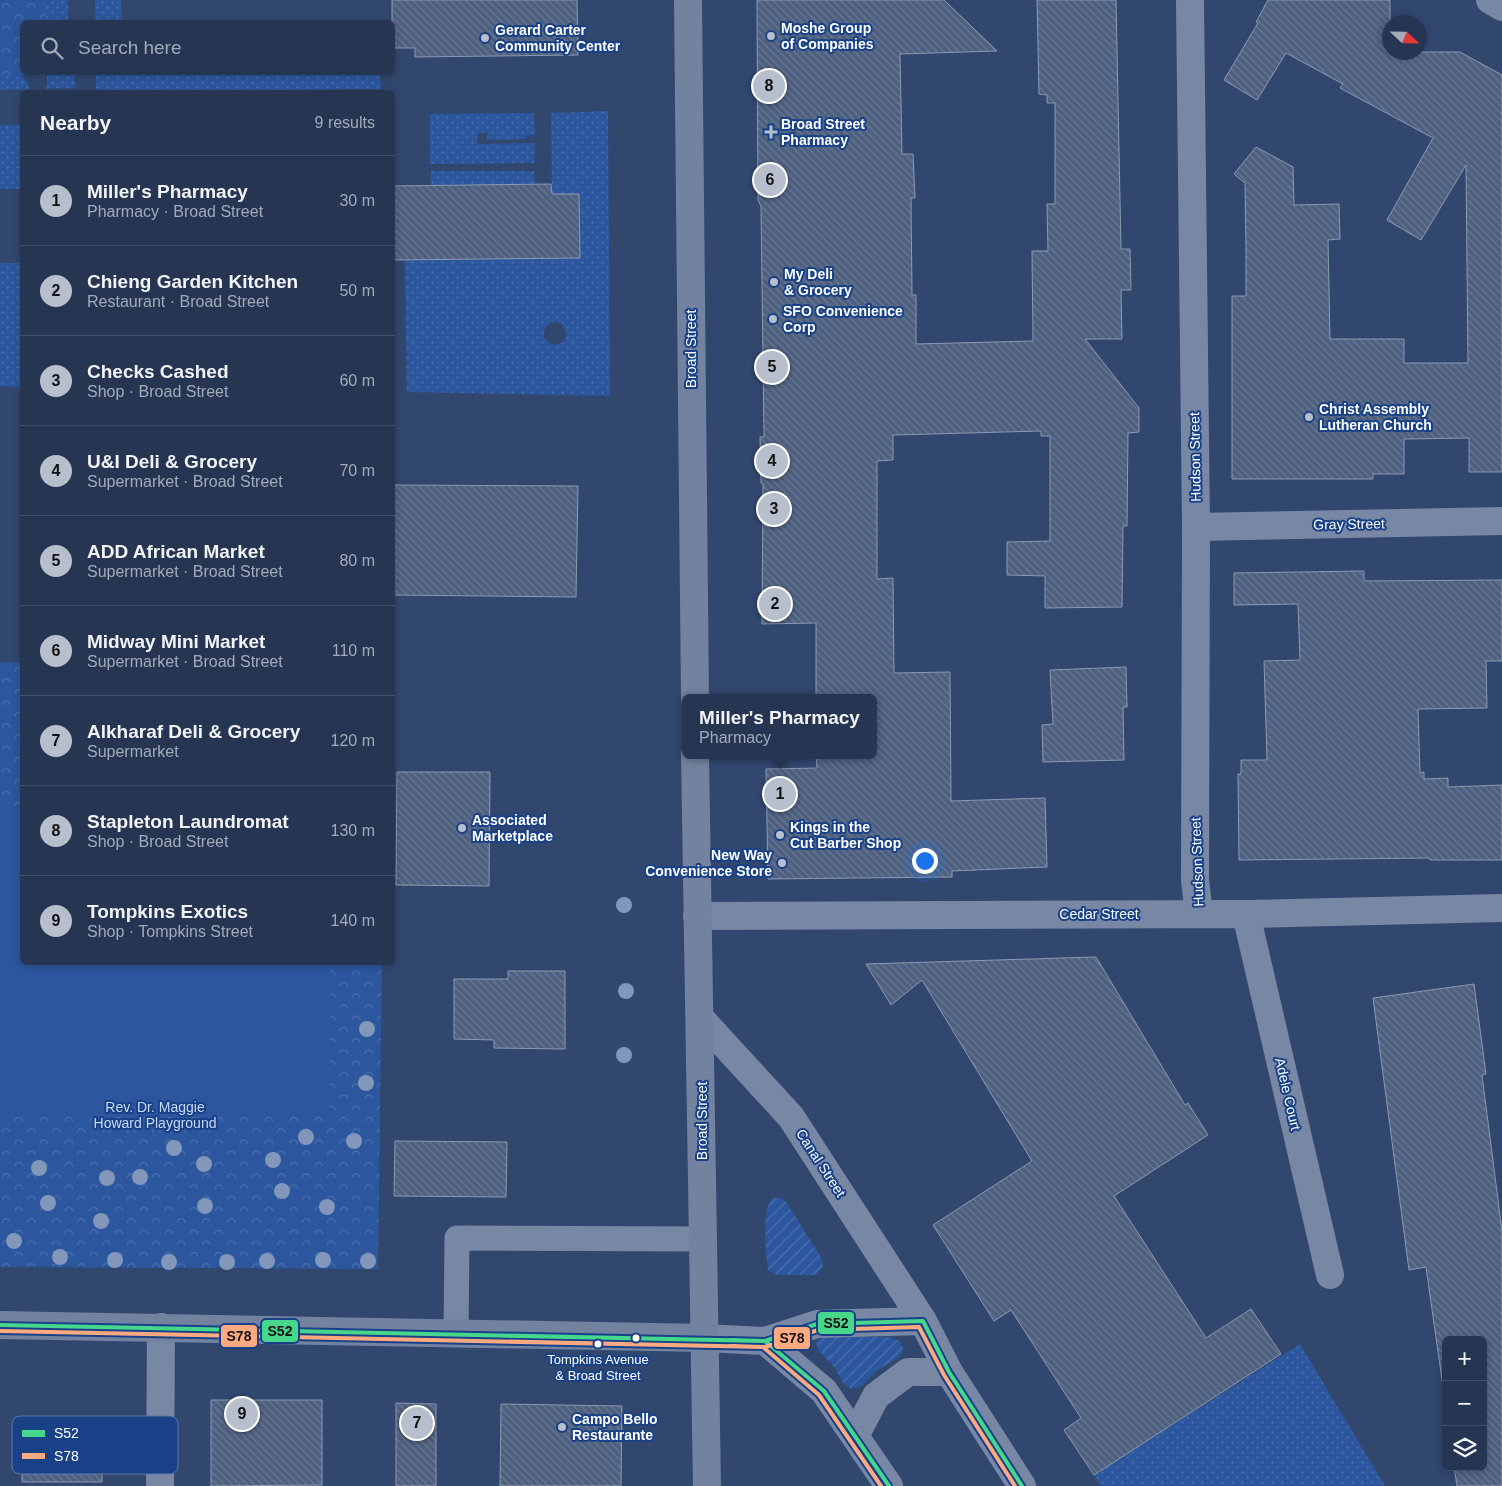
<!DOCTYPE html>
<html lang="en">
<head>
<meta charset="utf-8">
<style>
  :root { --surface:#253552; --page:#31405c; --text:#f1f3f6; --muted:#a3abb8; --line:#425069; --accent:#b7bfcc }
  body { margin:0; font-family:Arial,sans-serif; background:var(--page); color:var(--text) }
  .controls { position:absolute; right:15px; bottom:15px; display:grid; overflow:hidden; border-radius:8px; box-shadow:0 2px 8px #0003 }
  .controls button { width:45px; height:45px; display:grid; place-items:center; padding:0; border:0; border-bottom:1px solid var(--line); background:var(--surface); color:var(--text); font:25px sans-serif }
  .compass { position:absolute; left:1382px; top:15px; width:45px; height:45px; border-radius:50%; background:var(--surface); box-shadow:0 2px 8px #0003; rotate:112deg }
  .you { position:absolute; left:924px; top:860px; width:18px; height:18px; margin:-12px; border:4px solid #fff; border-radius:50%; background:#1a73e8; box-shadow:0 0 0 8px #1a73e833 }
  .badge { display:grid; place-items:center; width:32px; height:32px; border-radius:50%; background:var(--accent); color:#111; font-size:16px; font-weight:700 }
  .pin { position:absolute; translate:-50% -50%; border:2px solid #fff; box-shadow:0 1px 5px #0006 }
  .popup { position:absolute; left:682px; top:694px; width:195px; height:65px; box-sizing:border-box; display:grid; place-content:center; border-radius:8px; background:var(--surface); filter:drop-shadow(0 1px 4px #0005); font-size:16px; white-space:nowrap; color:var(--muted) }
  .popup b { font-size:19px; color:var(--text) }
  .popup::after { content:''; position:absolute; left:50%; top:100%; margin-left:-10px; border:10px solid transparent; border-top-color:var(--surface) }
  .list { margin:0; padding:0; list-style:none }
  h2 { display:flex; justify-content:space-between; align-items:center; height:65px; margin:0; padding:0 20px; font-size:21px }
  h2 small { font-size:16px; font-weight:400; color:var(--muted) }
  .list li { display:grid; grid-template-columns:32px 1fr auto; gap:15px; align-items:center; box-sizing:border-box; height:90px; padding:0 20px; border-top:1px solid var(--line) }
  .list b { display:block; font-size:19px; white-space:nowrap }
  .list p { margin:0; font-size:16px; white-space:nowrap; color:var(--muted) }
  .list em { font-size:16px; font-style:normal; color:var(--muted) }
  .icon { flex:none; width:28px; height:28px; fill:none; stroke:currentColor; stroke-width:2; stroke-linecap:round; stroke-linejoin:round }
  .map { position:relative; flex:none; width:1502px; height:1486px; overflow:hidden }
  .search { position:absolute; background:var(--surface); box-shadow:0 2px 8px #0003; left:20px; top:20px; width:375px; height:55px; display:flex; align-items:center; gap:12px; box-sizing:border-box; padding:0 18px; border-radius:8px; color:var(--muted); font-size:19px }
  .panel { position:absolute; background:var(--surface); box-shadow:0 2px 8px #0003; left:20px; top:90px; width:375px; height:875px; border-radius:8px }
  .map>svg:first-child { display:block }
  .grass { fill:url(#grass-dots); fill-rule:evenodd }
  .park { fill:url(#park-crowns) }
  .garden { fill:url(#garden-furrows) }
  .pitch { fill:#2c579e }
  .building { fill:url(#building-back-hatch); stroke:#8c9ab1 }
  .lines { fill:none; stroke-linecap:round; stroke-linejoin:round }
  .lane { stroke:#7888a4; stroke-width:25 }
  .street { stroke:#7888a4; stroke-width:28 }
  .secondary { stroke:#73839f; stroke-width:28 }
  .bus-1-casing { stroke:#184187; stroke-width:8 }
  .bus-2-casing { stroke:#184187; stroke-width:8 }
  .bus-1 { stroke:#46d78d; stroke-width:4 }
  .bus-2 { stroke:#ffa980; stroke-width:4 }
  .tree { fill:#8297ba }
  .poi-dot { fill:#b7bfcc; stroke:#184187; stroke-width:2 }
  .bus-dot { fill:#fff; stroke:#184187; stroke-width:2 }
  .labels { text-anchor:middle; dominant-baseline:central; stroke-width:4; stroke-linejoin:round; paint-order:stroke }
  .bus-label { font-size:13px; fill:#fff; stroke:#184187 }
  .poi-label { font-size:14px; font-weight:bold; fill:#fff; stroke:#184187; text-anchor:start }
  .street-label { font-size:14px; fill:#fff; stroke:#184187 }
  .park-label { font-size:14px; fill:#c5d9f9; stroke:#184187 }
  .key { fill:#184187; stroke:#5d7aab; stroke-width:1 }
  .key-label { font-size:14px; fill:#fff }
  .line-badge { stroke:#184187; stroke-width:2 }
  .pale-badge-label { font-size:14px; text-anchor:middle; font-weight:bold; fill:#111 }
</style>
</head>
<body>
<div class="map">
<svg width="1502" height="1486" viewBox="0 0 1502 1486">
  <defs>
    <pattern id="grass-dots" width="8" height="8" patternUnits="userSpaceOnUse" patternTransform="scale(1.25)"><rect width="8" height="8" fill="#2c579e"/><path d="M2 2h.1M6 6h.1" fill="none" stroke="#4c70ad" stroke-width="1.8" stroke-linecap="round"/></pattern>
    <pattern id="park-crowns" width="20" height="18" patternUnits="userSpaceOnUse" patternTransform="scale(1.25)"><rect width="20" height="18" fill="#2c579e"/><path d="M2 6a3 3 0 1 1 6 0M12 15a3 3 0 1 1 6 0" fill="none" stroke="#4c70ad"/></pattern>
    <pattern id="garden-furrows" width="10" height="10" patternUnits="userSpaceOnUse" patternTransform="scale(1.25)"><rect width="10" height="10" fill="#2c579e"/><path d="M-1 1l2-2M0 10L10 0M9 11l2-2" fill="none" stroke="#4c70ad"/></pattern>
    <pattern id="building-back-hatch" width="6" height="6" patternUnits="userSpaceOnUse" patternTransform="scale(1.25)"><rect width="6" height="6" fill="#4e607f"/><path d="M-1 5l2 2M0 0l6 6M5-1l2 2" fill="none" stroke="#697892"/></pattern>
  </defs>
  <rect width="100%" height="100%" fill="#31476e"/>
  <path class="grass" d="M46,0H68V22H46Z
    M95,0H121L122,22H95Z
    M47,73H75V88L47,89Z
    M96,73H380L381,89L101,92L96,88Z
    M0,75H22L28,83L29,89L0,90Z
    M608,111L610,396L407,392L405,260L579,258V194H552L551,113ZM555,322L562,324L567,335L564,342L553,345L544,338C543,330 546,323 555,322Z
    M534,113L535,135H529L524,139L487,140L488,133H478L477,144L535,143V163L430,164V114Z
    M0,125H22V189H0Z
    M431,171H534L535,185H431Z
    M0,263H22V387L0,386Z
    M1300,1344L1385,1486H1101L1094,1475Z"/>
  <path class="park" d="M0,0H46V22H22V72L47,73V75H0Z
    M0,662L22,663V962L382,963L378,1269L0,1267Z"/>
  <path class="garden" d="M773,1198H781L787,1203L822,1259L823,1267L816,1275H776L768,1270C766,1256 761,1206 773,1198Z
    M823,1336L890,1337L901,1342L903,1349L900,1356L875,1372L862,1386L851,1389L843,1383L835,1368L818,1350L816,1342Z"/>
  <path class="pitch" d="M0,806H22V962L330,963L329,1111H0Z"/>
  <path class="building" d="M392,0H577L578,55L415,57V48H392Z
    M757,0H944L997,51L900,54L902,154H913L915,198H911L912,295H916V344L1033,341L1032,251H1048L1047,204H1055V103H1047V95L1039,94L1037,0H1116L1121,249H1130L1131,290H1121L1122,339H1085L1139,408V432L1128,433L1127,526H1123L1122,607L1045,608V576L1007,575V542L1050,541V436H1041V431L893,435V460L877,461V579L893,578L894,673L950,672L951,801L1045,798L1047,867L952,871V877L768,879L766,769L817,768L816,755H874V698H816V623L762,624L763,483H761L760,437H764L761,206L758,200Z
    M1268,0H1390V52H1460L1502,75V472H1469V438L1404,439V474H1373V479H1232V296H1246V250L1245,183L1234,174L1256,147L1293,167L1294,205L1339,204L1340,239L1328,240L1330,339H1404V363H1468L1466,165L1421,240L1387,220L1433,138L1340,88L1343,84L1286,53L1257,100L1224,80L1258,23L1256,22Z
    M551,184L552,194H579L580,258L392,260V186Z
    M392,485L578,486L576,597L392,595Z
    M1364,571V581L1502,580V661H1486L1487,708L1418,709L1420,773L1424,772V779L1448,778V787L1502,785V860H1430V858L1239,860L1238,774H1241V760H1267L1264,661L1300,660L1298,604L1234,605V573Z
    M1126,667L1127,707H1123L1124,760L1043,762L1042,725L1053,724L1050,670Z
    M397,772H490L489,886L396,885Z
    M1096,957L1185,1105L1188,1103L1208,1135L1114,1196L1206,1338L1251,1309L1281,1354L1094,1475L1064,1430L1081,1418L1011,1310L994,1321L933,1225L1032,1161L922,980L891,1005L866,964Z
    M508,971H565V1049L494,1048V1040L454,1039V979H508Z
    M1474,984L1486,1074L1482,1075L1502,1231V1486H1457L1454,1467H1483V1340H1446V1408L1426,1267L1409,1270L1373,998Z
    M395,1141L507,1142L506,1197L394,1196Z
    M211,1400H322V1485L211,1486Z
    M396,1403L436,1404V1486H396Z
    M501,1404L622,1406L621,1486H500Z
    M22,1444H102V1482H22Z"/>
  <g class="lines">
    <path class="lane" d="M456,1334L457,1238L703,1239"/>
    <path class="street" d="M1190,0L1196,527L1195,880L1199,914
      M1490,0L1502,7
      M1196,527L1502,521
      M1246,914L1330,1275
      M697,916L1246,914L1502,908
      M701,1019L791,1117L923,1321L949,1372L1022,1486
      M705,1338L765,1341L817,1324L923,1321
      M765,1341L824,1391L889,1486
      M855,1436L876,1396L908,1372H949
      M160,1486L161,1327"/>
    <path class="secondary" d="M688,0L695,698
      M695,755L707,1486
      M0,1325L705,1338"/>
    <defs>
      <path id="bus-1" d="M0,1325L765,1341L817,1324L923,1321L949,1372L1022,1486
        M730,1340L765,1341L824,1391L889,1486"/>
      <path id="bus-2" d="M0,1331L765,1347L818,1330L919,1327L944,1375L1015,1486
        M730,1346L763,1347L819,1395L881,1486"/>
    </defs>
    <use href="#bus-1" class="bus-1-casing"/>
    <use href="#bus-2" class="bus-2-casing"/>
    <use href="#bus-1" class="bus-1"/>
    <use href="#bus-2" class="bus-2"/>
  </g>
  <g class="tree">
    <circle cx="624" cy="905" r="8"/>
    <circle cx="626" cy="991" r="8"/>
    <circle cx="367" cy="1029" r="8"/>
    <circle cx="624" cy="1055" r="8"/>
    <circle cx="366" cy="1083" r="8"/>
    <circle cx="306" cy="1137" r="8"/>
    <circle cx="354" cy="1141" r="8"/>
    <circle cx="174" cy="1148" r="8"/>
    <circle cx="273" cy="1160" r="8"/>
    <circle cx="204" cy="1164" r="8"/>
    <circle cx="39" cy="1168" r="8"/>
    <circle cx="140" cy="1177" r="8"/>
    <circle cx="107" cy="1178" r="8"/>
    <circle cx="282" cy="1191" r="8"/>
    <circle cx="48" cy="1203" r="8"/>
    <circle cx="205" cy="1206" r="8"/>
    <circle cx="327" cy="1207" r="8"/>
    <circle cx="101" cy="1221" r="8"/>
    <circle cx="14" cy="1241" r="8"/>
    <circle cx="60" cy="1257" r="8"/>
    <circle cx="115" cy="1260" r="8"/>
    <circle cx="323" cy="1260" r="8"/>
    <circle cx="267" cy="1261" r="8"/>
    <circle cx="368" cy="1261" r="8"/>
    <circle cx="169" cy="1262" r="8"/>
    <circle cx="227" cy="1262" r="8"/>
  </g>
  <g class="poi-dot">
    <circle cx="771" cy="36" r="5"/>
    <circle cx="485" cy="38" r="5"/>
    <path d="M768.5 124.5h5v5h5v5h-5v5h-5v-5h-5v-5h5z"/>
    <circle cx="774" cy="282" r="5"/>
    <circle cx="773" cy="319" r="5"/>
    <circle cx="1309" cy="417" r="5"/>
    <circle cx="462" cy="828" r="5"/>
    <circle cx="780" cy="835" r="5"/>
    <circle cx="782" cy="863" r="5"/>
    <circle cx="562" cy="1427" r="5"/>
  </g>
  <g class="bus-dot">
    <circle cx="636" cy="1338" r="4.5"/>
    <circle cx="598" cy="1344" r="4.5"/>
  </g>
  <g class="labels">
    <g class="bus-label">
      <text x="598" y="1359">Tompkins Avenue<tspan x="598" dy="16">&amp; Broad Street</tspan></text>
    </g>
    <g class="poi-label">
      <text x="781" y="28">Moshe Group<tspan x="781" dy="16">of Companies</tspan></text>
      <text x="495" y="30">Gerard Carter<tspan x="495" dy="16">Community Center</tspan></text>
      <text x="781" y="124">Broad Street<tspan x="781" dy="16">Pharmacy</tspan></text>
      <text x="784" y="274">My Deli<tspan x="784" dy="16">&amp; Grocery</tspan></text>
      <text x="783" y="311">SFO Convenience<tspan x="783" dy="16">Corp</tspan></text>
      <text x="1319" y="409">Christ Assembly<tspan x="1319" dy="16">Lutheran Church</tspan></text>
      <text x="472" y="820">Associated<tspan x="472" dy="16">Marketplace</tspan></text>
      <text x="790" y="827">Kings in the<tspan x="790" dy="16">Cut Barber Shop</tspan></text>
      <text x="772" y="855" text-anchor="end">New Way<tspan x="772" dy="16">Convenience Store</tspan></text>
      <text x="572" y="1419">Campo Bello<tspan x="572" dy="16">Restaurante</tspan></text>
    </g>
    <g class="street-label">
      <text transform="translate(691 349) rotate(-90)">Broad Street</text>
      <text transform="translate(1195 457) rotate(-91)">Hudson Street</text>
      <text transform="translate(1349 524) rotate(-1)">Gray Street</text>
      <text transform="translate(1197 862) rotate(-92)">Hudson Street</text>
      <text x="1099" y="914">Cedar Street</text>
      <text transform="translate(1288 1094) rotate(77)">Adele Court</text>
      <text transform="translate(702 1121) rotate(-90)">Broad Street</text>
      <text transform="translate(821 1163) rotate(57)">Canal Street</text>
    </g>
    <g class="park-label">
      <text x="155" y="1107">Rev. Dr. Maggie<tspan x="155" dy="16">Howard Playground</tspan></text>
    </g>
  </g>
  <rect x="12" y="1416" width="166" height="58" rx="8" class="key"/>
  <rect x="22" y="1430" width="23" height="7" fill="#46d78d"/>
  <rect x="22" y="1453" width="23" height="6" fill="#ffa980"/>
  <g class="key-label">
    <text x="54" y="1438">S52</text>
    <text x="54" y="1461">S78</text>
  </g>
  <g class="line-badge">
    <rect x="817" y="1311" width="38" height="24" rx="5" fill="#46d78d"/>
    <rect x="261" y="1319" width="38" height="24" rx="5" fill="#46d78d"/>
    <rect x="220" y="1324" width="38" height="24" rx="5" fill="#ffa980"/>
    <rect x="773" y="1326" width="38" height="24" rx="5" fill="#ffa980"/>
  </g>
  <g class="pale-badge-label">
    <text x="836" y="1328">S52</text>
    <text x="280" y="1336">S52</text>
    <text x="239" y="1341">S78</text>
    <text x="792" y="1343">S78</text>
  </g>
</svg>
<div class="controls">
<button>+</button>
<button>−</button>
<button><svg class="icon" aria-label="layers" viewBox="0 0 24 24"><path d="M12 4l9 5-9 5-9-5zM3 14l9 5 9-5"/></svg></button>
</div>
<svg class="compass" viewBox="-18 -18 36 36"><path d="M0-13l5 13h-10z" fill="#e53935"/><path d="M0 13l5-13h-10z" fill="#a3abb8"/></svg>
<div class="you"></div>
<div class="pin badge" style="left:780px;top:794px">1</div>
<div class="popup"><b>Miller's Pharmacy</b>Pharmacy</div>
<div class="pin badge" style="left:775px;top:604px">2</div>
<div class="pin badge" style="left:774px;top:509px">3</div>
<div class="pin badge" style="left:772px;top:461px">4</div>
<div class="pin badge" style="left:772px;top:367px">5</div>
<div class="pin badge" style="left:770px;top:180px">6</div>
<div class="pin badge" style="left:417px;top:1423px">7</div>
<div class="pin badge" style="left:769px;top:86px">8</div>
<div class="pin badge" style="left:242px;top:1414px">9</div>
<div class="search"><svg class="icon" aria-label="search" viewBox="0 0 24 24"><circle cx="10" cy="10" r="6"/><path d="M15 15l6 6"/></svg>Search here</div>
<section class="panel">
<h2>Nearby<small>9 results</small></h2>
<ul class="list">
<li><span class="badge">1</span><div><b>Miller's Pharmacy</b><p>Pharmacy · Broad Street</p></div><em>30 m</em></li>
<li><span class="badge">2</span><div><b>Chieng Garden Kitchen</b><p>Restaurant · Broad Street</p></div><em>50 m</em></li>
<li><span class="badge">3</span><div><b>Checks Cashed</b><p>Shop · Broad Street</p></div><em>60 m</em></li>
<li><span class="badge">4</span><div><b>U&amp;I Deli &amp; Grocery</b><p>Supermarket · Broad Street</p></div><em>70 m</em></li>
<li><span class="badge">5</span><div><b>ADD African Market</b><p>Supermarket · Broad Street</p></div><em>80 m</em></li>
<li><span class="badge">6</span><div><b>Midway Mini Market</b><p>Supermarket · Broad Street</p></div><em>110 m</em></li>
<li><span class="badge">7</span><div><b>Alkharaf Deli &amp; Grocery</b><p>Supermarket</p></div><em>120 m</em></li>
<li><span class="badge">8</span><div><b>Stapleton Laundromat</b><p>Shop · Broad Street</p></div><em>130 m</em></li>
<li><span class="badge">9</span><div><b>Tompkins Exotics</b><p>Shop · Tompkins Street</p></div><em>140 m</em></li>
</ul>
</section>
</div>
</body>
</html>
